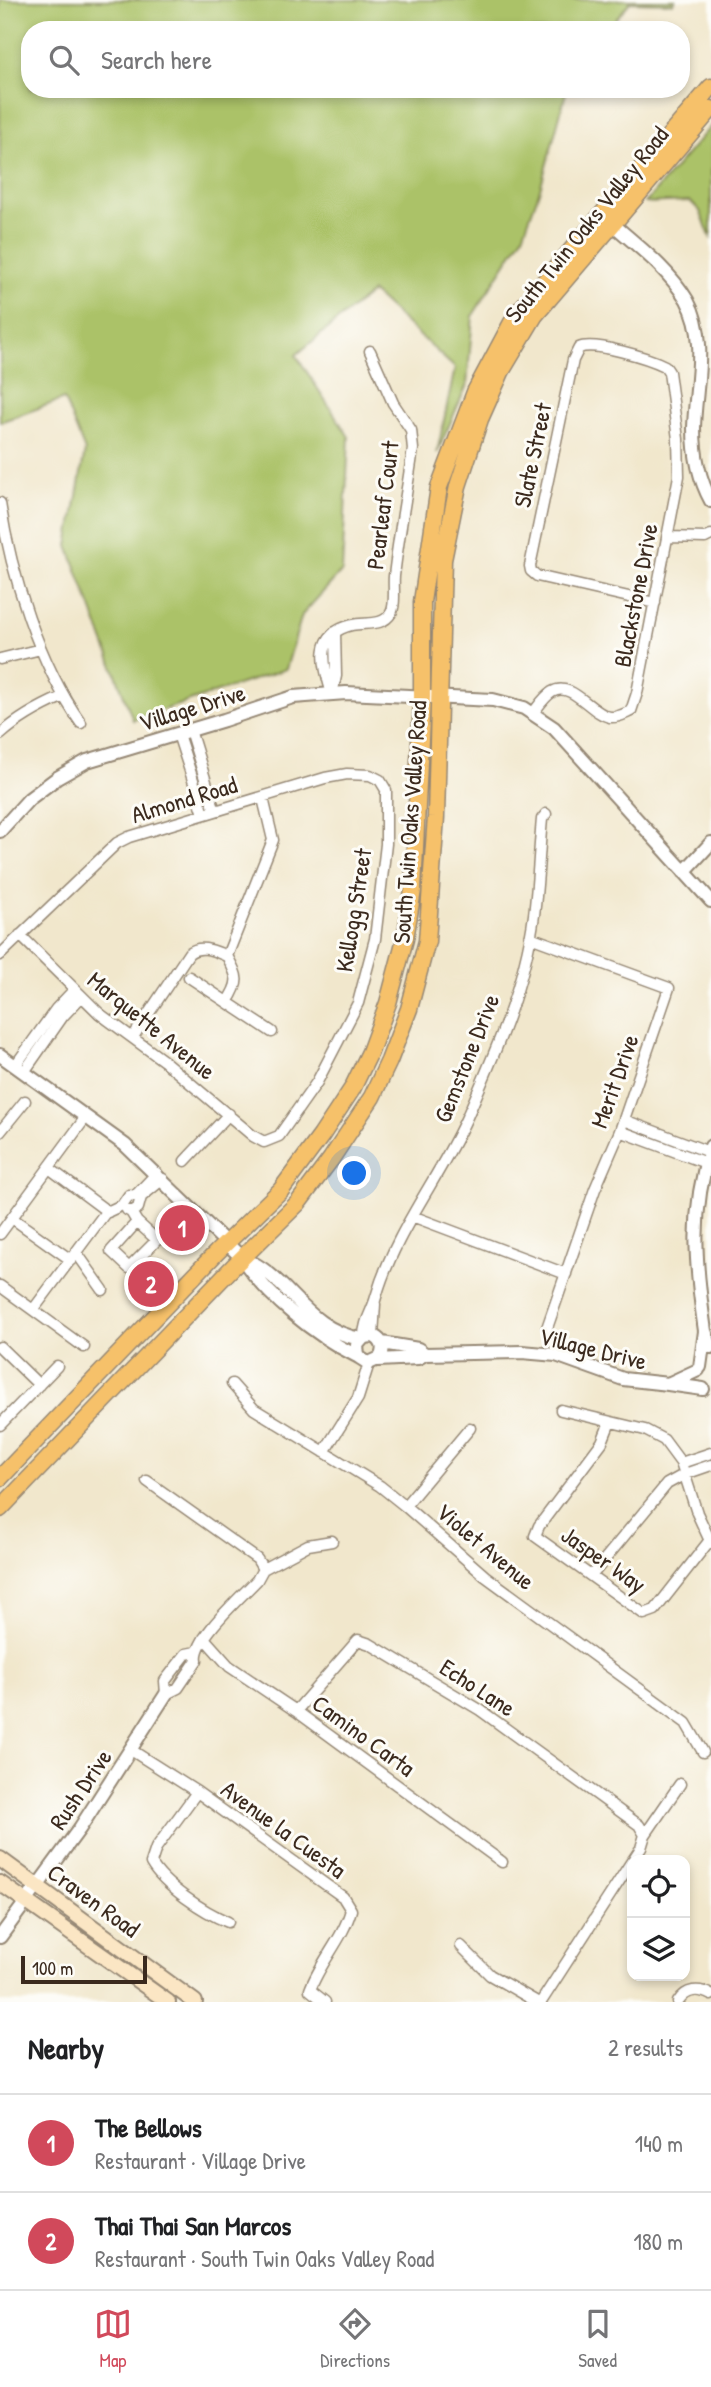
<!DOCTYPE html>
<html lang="en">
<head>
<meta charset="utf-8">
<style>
  :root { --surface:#fff; --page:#f6f6f6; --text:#202124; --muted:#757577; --line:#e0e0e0; --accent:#d1495b }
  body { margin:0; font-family:"Patrick Hand",sans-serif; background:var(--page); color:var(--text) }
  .controls { position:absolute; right:21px; bottom:21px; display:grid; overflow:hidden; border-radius:14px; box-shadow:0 4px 10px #0003 }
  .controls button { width:63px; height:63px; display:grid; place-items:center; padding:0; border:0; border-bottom:2px solid var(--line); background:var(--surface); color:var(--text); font:35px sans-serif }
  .scale { position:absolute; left:21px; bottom:18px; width:126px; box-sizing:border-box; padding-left:7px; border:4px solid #3b2a1e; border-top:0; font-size:19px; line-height:24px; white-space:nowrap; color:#3b2a1e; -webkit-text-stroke:5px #fdfcf7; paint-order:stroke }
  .you { position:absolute; left:355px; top:1174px; width:24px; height:24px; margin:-18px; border:5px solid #fff; border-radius:50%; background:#1a73e8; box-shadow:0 0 0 10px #1a73e833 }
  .badge { display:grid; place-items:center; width:46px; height:46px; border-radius:50%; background:var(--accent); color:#fff; font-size:23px; font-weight:700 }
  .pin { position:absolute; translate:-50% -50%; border:4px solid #fff; box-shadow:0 2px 7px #0006 }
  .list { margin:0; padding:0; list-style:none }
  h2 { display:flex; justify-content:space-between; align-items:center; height:91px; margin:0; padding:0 28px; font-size:30px }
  h2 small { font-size:23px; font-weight:400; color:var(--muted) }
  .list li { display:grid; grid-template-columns:46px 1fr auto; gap:21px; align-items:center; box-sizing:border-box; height:98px; padding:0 28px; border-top:2px solid var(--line) }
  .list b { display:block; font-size:26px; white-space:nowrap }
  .list p { margin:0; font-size:23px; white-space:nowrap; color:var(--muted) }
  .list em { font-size:23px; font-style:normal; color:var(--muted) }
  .icon { flex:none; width:38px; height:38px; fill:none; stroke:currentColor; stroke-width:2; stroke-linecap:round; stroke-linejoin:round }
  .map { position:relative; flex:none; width:711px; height:2002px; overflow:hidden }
  .search { position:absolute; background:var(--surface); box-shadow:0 4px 10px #0003; left:21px; right:21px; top:21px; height:77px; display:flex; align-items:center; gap:18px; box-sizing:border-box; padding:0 24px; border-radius:28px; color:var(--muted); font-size:26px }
  .sheet { height:287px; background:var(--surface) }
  nav { display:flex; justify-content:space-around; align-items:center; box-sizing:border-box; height:98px; border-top:2px solid var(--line); background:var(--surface); font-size:19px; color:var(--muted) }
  nav a { display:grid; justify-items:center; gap:4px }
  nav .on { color:var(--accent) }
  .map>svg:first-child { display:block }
  .green { fill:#abc267; stroke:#737642; stroke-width:2 }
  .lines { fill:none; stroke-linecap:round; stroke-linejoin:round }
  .minor-casing { stroke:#968875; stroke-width:13 }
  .tertiary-casing { stroke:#968875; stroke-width:16 }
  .secondary-casing { stroke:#968875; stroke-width:18 }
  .primary-casing { stroke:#968875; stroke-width:19 }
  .minor { stroke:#fff; stroke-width:10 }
  .tertiary { stroke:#fff; stroke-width:12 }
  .secondary { stroke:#fbe6c4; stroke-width:14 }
  .primary { stroke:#f6c16b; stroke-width:16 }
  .labels { text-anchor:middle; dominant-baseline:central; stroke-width:6; stroke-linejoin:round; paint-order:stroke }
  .street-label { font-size:24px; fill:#3b2a1e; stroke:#fdfcf7 }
</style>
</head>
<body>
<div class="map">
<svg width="711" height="2002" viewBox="0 0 711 2002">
  <rect width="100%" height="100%" fill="#fdfcf7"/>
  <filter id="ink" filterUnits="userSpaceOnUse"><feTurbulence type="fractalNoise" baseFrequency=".0143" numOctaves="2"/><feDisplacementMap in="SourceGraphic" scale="14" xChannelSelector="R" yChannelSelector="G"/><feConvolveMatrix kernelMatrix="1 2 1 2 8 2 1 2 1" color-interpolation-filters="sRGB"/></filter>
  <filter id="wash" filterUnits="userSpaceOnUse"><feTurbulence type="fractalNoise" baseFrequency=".00686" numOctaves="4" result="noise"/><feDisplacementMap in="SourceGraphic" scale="28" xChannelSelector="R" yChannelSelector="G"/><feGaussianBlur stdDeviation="1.57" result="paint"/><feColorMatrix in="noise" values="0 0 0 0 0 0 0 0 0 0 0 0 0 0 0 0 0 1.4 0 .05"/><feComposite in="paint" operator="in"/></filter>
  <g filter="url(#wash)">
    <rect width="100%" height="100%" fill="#f1e7cc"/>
    <path class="green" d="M0,0H675L673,3L630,2L607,30H30V89H567L540,189L523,236L473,315L467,385L437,453L455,368L372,292L296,355L349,437L342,571L302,615L286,669L133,720L68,546L85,451L64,399L0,422Z
      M711,126V239L700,211L690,201L645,203Z"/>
  </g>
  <g filter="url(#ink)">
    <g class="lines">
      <defs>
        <path id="minor" d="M0,503C11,574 39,664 81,723
          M669,537L705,538L711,535
          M0,659L41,649
          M333,690L336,676L335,632
          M332,694C324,666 313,634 352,625C365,622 383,627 391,613C396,605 393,586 394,576C399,533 407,491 413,449L411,430L393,403L370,351
          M533,713C538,707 544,697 552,692C572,680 591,714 610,717C618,718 624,714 631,711L637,693L679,476L678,439L669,372L665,366C649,358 594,341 579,348L573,360L530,566L531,571L537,576L655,603
          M190,730L215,811
          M178,734L204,814
          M0,735C19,718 39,707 62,697
          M530,937L669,988L620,1131L595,1189L547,1328
          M0,955L117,843L129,837L325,778L347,774L370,775L380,780L386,790V844L375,939L358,1003L317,1082L279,1136L264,1142L253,1136L164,1061L100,1014L20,935
          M227,956L273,840L263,798
          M189,977L272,1032
          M227,1002C241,981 238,977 227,956
          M133,1037L189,953C201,944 214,951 227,956
          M15,1066L56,1009L74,990
          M24,1072L63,1016L81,997
          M624,1120L709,1152
          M620,1131L706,1163
          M0,1132L25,1101
          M185,1161L229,1114
          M49,1168L108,1212
          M127,1210L131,1212L138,1208L141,1197L163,1179
          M131,1212L137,1222L157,1240L129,1268L111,1251L137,1222
          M412,1216L566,1274
          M12,1218L71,1260
          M0,1234L86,1117
          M76,1252L103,1290
          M0,1286L84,1347
          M33,1310L105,1213L122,1205L129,1195L135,1196L157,1173
          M373,1336L375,1304
          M364,1337C364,1321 372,1312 376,1297C395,1231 439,1179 467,1117C495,1053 525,985 534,915C538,883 539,851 542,819L546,814
          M0,1347L39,1385
          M232,1384L254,1409L380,1486L405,1506L485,1576L686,1723L703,1752
          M561,1410L645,1430L664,1440L681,1463L697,1513L711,1543
          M610,1422L602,1442L539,1526L535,1536L644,1614L655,1610L710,1540
          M0,1425L57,1366
          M324,1452L358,1398L369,1363
          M681,1463L711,1453
          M147,1481L257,1559L263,1569
          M405,1506L470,1428
          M263,1569L308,1545L332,1541
          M591,1576L667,1484L685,1474L711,1465
          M204,1638L229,1666L296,1711L502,1862
          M196,1652L186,1654L165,1681L166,1694L178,1688L197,1660C193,1639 242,1596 257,1580L263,1569
          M296,1711L358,1640L370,1644L480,1710L639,1825L645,1835
          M131,1750L197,1792L343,1897L351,1910C343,1939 320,1962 310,1990L325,2002
          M197,1792L156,1848L151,1863C164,1886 204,1912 228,1922
          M633,1860L641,1848L645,1835L680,1784
          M461,1946L490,1975L537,2002
          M541,2002L632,1861
          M678,2002C686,1989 699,1988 711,1995"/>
        <path id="tertiary" d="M607,219C635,244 668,268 687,300C709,339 695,386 694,428C694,453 699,479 711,501
          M0,831L29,799L57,778L87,761L224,720L293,697L346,693L493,700L524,708L554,728L711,901
          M684,872L711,843
          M0,1055L125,1145L242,1258C266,1296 315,1335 355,1355C360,1357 363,1361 369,1363L380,1358C385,1349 383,1340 373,1336L364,1337L357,1345L358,1356
          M242,1258C290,1276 303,1329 361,1339
          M705,1331C695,1263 690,1212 711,1146
          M382,1343L418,1349L425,1354
          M378,1360L418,1358L425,1354L522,1352L556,1355L623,1379L668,1384
          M700,1367L705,1331L711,1347
          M698,1370L668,1384L703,1389
          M0,1937L80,1828L166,1694"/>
        <path id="secondary" d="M0,1859L195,2002
          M0,1883L168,2002"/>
        <path id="primary" d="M0,1478L217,1252L281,1190L321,1136L352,1089L370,1052L388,1003L405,939L413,890L422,697V602L439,487L475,392L516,315L711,87
          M0,1509L233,1267L298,1203L331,1159L372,1097L389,1061L409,1009L427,941L436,817L443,560L458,486L480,419L501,372L535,315L711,109"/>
      </defs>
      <use href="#minor" class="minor-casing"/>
      <use href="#tertiary" class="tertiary-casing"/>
      <use href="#secondary" class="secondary-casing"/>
      <use href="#primary" class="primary-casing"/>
      <use href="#minor" class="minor"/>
      <use href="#tertiary" class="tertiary"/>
      <use href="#secondary" class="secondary"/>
      <use href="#primary" class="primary"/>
    </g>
  </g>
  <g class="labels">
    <g class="street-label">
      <text transform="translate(586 224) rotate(-51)">South Twin Oaks Valley Road</text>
      <text transform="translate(532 455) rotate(-78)">Slate Street</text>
      <text transform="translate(382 505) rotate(-83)">Pearleaf Court</text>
      <text transform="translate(635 595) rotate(-79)">Blackstone Drive</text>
      <text transform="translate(192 707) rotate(-17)">Village Drive</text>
      <text transform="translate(184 799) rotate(-17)">Almond Road</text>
      <text transform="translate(409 822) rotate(-86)">South Twin Oaks Valley Road</text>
      <text transform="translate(353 910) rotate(-81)">Kellogg Street</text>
      <text transform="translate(152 1025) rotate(39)">Marquette Avenue</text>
      <text transform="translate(466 1058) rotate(-68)">Gemstone Drive</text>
      <text transform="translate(614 1081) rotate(-70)">Merit Drive</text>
      <text transform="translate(593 1348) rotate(14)">Village Drive</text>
      <text transform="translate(486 1546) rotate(40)">Violet Avenue</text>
      <text transform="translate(604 1559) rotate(35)">Jasper Way</text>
      <text transform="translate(478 1687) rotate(33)">Echo Lane</text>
      <text transform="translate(364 1735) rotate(36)">Camino Carta</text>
      <text transform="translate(80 1789) rotate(-56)">Rush Drive</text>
      <text transform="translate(284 1829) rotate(36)">Avenue la Cuesta</text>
      <text transform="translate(94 1900) rotate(36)">Craven Road</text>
    </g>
  </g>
</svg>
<div class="controls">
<button><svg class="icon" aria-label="locate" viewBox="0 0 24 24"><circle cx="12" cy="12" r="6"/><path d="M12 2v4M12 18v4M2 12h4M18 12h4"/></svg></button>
<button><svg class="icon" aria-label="layers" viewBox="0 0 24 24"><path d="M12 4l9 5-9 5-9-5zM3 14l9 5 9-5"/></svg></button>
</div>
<div class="scale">100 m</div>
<div class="you"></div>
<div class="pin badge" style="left:182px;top:1228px">1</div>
<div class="pin badge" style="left:151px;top:1284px">2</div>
<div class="search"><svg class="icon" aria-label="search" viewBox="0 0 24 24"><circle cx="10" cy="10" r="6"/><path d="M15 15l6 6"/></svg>Search here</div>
</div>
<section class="sheet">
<h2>Nearby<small>2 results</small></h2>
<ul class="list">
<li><span class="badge">1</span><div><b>The Bellows</b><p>Restaurant · Village Drive</p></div><em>140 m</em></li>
<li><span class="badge">2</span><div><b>Thai Thai San Marcos</b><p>Restaurant · South Twin Oaks Valley Road</p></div><em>180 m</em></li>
</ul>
</section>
<nav>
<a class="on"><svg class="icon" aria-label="map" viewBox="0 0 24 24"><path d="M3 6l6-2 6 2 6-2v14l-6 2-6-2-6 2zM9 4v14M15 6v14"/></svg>Map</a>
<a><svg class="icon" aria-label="directions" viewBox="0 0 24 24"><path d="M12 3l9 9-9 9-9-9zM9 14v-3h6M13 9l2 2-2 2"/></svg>Directions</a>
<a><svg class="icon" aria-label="saved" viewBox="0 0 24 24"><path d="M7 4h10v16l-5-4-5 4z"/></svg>Saved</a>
</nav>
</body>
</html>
